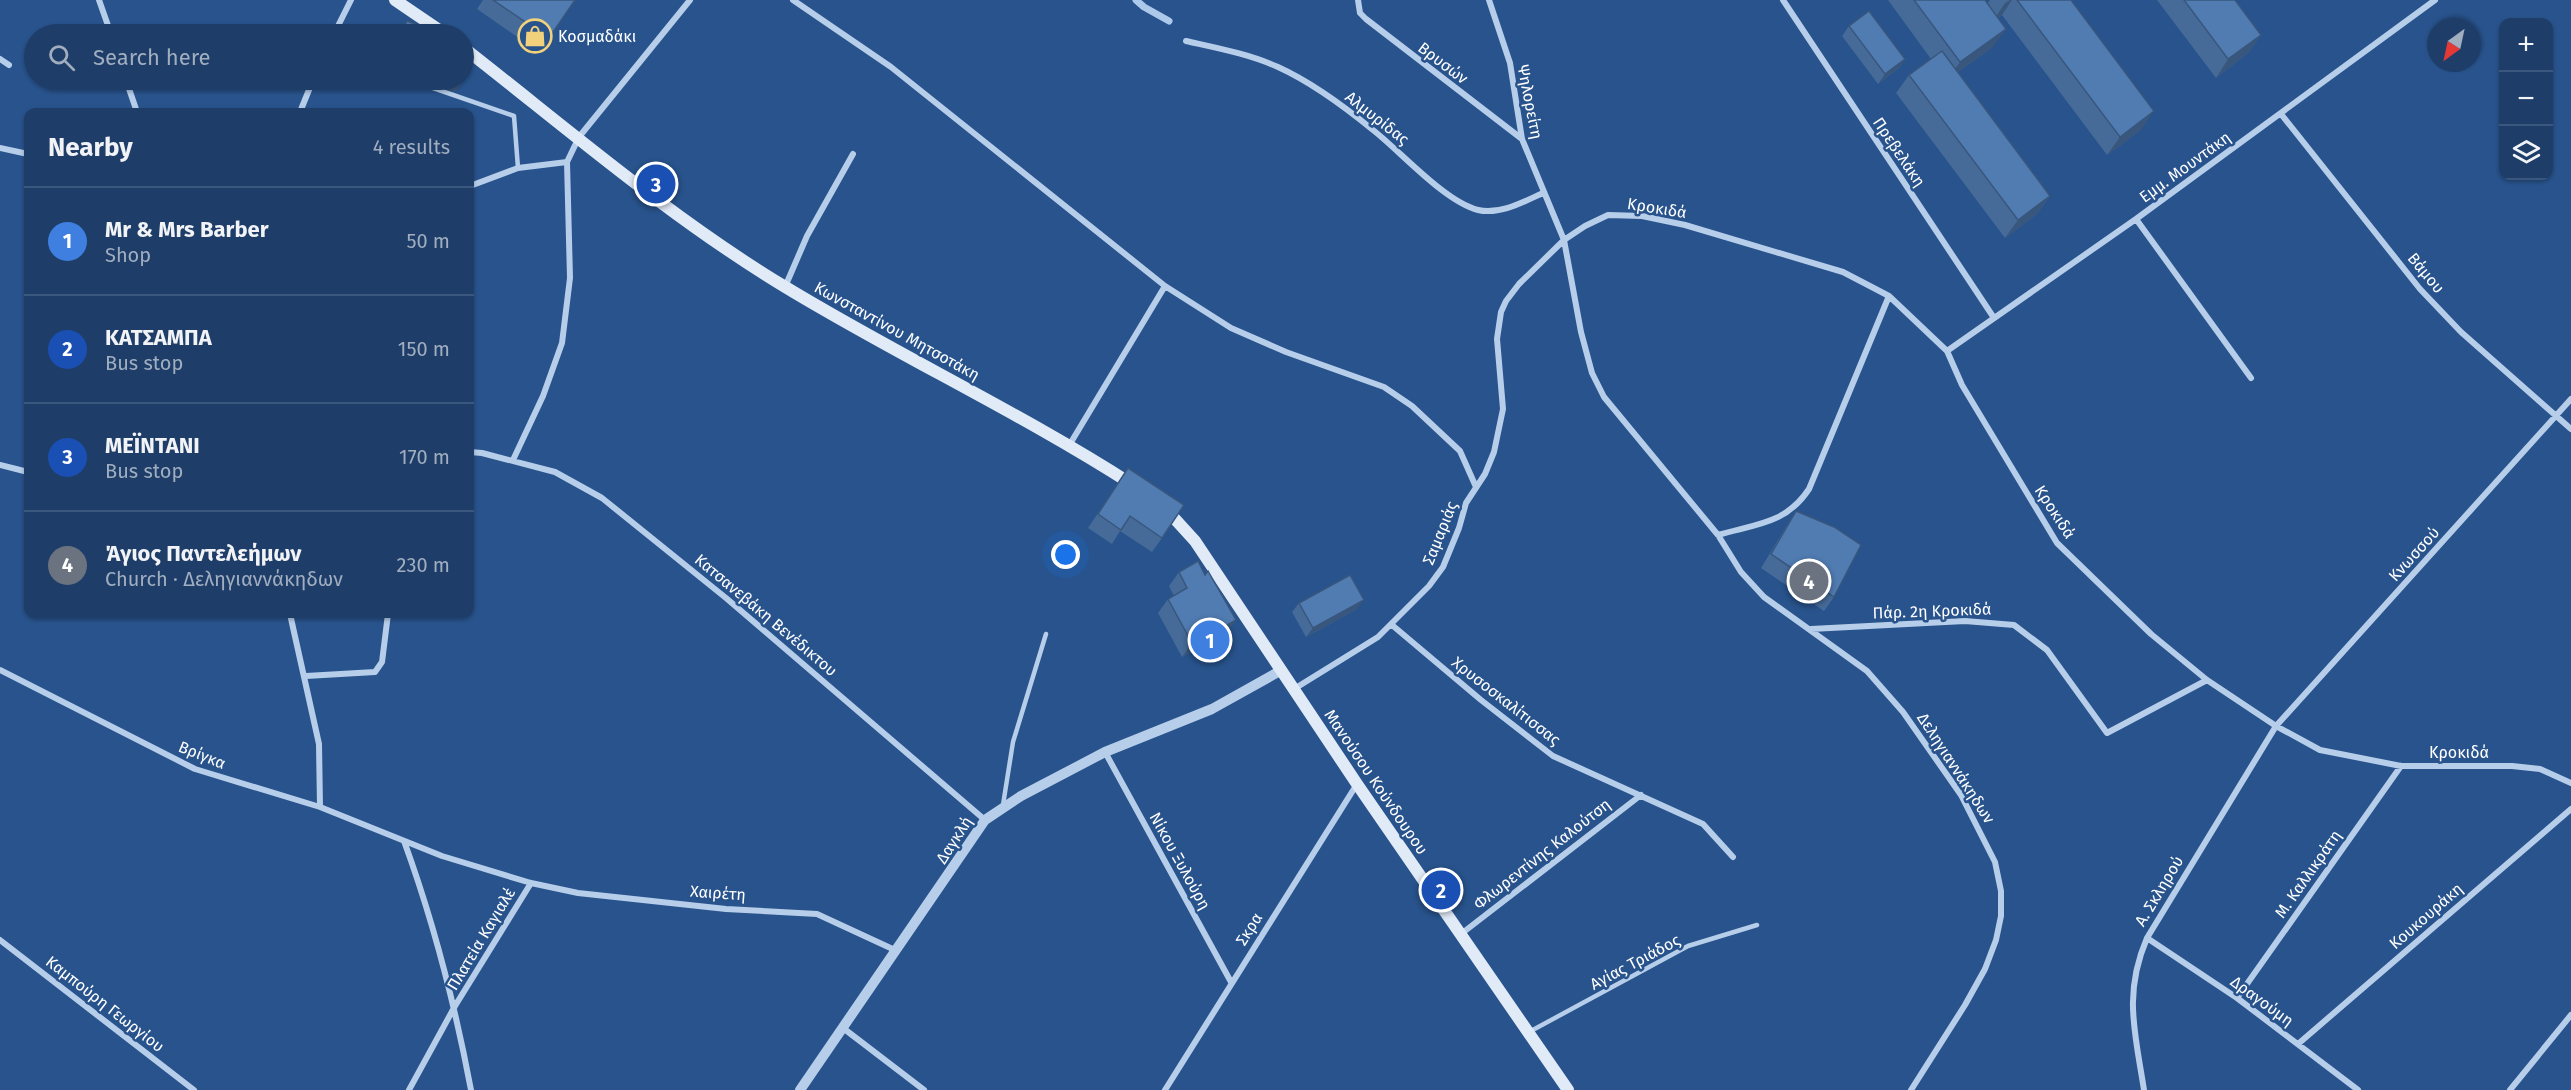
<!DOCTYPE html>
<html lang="en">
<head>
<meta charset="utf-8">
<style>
  :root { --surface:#1e3e69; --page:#2b4971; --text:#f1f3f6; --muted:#a1aec0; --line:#3c577d; --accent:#8bbbb9 }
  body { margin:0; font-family:"Fira Sans",sans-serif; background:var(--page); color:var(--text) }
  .controls { position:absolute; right:18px; top:18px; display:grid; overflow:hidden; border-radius:12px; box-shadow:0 2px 4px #0004 }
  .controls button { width:54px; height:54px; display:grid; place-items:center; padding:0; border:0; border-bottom:2px solid var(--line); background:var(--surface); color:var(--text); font:30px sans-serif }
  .compass { position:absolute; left:2427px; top:18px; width:54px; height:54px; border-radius:50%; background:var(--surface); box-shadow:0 2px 4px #0004; rotate:213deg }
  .you { position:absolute; left:1066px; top:555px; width:21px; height:21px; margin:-15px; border:4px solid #fff; border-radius:50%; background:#1a73e8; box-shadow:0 0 0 9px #1a73e833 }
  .badge { display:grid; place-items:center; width:39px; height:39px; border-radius:50%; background:var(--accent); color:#fff; font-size:20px; font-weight:700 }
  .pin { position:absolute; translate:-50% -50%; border:3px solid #fff; box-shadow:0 2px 6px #0006 }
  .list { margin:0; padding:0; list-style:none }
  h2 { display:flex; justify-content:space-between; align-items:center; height:78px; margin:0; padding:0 24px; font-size:26px }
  h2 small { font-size:20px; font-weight:400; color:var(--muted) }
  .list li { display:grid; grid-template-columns:39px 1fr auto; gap:18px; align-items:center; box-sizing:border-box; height:108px; padding:0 24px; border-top:2px solid var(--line) }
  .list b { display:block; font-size:22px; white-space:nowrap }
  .list p { margin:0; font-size:20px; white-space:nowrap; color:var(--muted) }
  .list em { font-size:20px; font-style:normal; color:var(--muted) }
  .icon { flex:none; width:33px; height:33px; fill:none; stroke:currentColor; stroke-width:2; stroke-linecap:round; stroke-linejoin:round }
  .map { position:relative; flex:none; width:2571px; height:1090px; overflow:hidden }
  .search { position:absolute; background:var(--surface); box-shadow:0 2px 4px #0004; left:24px; top:24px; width:450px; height:66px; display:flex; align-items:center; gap:15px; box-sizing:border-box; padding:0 21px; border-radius:33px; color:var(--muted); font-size:22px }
  .panel { position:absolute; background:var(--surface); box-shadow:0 2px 4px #0004; left:24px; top:108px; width:450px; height:510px; border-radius:12px }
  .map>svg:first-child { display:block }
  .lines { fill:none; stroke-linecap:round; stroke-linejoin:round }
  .stream { stroke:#acc8ea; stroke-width:7 }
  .service { stroke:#b7ceea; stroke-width:4.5 }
  .minor { stroke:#b7ceea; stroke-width:6 }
  .tertiary { stroke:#b7ceea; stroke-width:10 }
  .secondary { stroke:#e1ebf8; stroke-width:12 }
  .wall { fill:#466b99 }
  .shaded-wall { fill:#39577d }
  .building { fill:#517cb2; stroke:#39577d; stroke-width:1.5 }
  .labels { text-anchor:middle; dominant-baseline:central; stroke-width:5; stroke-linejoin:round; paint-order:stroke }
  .poi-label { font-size:16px; fill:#fff; stroke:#28538c; text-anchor:start }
  .street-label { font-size:16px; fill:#fff; stroke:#28538c }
</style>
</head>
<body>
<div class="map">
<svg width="2571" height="1090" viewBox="0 0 2571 1090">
  <rect width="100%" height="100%" fill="#28538c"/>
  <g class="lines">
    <path class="stream" d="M1136,0L1144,7L1169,21"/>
    <path class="service" d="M410,80L514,116L518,168
      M1003,805L1013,742L1046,634
      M1529,1032L1688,946L1757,925"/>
    <path class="minor" d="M99,0L111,34
      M793,0L891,67L1165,286L1231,328L1286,352L1384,387L1412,406L1460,451L1476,487
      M1358,0L1360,13L1366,19L1522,139
      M1489,0L1510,63L1522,139L1564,240L1581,332L1592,373L1604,397L1718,535L1741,572L1764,597L1867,671L1903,712L1961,795L1995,862L2001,891V916L1996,940L1985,969L1965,1005L1911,1090
      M1783,0L1994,318
      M334,34L351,0
      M1186,41C1217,48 1249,54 1278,67C1311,82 1345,107 1373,130C1400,151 1445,202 1478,210C1500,215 1523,202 1543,193
      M0,59L9,65
      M126,80L137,112
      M300,112L313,80
      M2281,114L2420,289L2461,332L2571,429
      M0,148L28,154
      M470,186L518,168L567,162
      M2136,219L2251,378
      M785,287L807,236L853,154
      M1947,351L2136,219L2435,0
      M1070,444L1165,286
      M470,452L482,453L555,472L602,498L726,598L985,820
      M513,460L543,396L562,343L570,278L567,162L579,137L690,0
      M0,465L28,472
      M1718,535C1756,524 1786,524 1809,489L1889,296
      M290,614L319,744L320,807
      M1392,625L1481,700L1553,756L1703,824L1733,857
      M1811,629L1965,621L2014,625L2047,650L2107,733L2207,680
      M0,670L195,769L320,807L442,856L531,883L578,893L726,909L817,914L897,951
      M306,676L375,672L382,662L388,614
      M1294,689L1378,637L1429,586L1443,567L1459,528L1466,503L1485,474L1494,452L1503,409L1497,339L1501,312L1506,301L1519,284L1564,240L1585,226L1608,215L1642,216L1685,225L1843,272L1889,296L1947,351L1962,385L2057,543L2151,634L2207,680L2276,726L2320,750L2401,766H2512L2540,769L2571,783
      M1105,752L1231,982
      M404,841C434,923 455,1005 471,1090
      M1461,934L1641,795
      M2147,938L2237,998L2358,1090
      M0,940L194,1090
      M2237,998L2401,766
      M843,1028L924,1090
      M2298,1044L2571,809
      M409,1090L455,1006L531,883
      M1165,1090L1357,784
      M2144,1090C2135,1032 2123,994 2147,938L2276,726L2571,399
      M2510,1090L2571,1015"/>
    <path class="tertiary" d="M800,1090L985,820L1021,796L1105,752L1212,709L1280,671"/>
    <path class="secondary" d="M395,0L445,34
      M464,48C569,130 672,219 787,288C901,357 1021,413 1133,485
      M1164,507L1195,541L1357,784L1568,1090"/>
  </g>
  <path class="wall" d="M483,0H575L539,52L477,9Z
    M1888,0H1985L1987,4L1990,0H2071L2141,130L2107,155L2002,15L1998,18L1993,47L1958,72L2050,196L2037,214L2005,238L1896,93L1909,75L1931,59Z
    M2157,0H2235L2261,35L2248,53L2216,78Z
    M407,21L419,29L428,34H398L400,30Z
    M1849,26L1905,59L1899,68L1878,84L1842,36Z
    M1128,468L1162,538L1152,552L1120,531L1112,544L1088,528Z
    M1796,511L1834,597L1824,611L1761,568L1787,525Z
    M1179,572L1230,629L1222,646L1203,657L1198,648L1182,657L1158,613L1168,599L1174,596L1169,586Z
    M1299,603L1357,609L1306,637L1292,612Z"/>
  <path class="shaded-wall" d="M2010,0H2012L2002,15L1993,21L2005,3Z
    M2006,29L1993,47L1947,80L1960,62Z
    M2261,35L2248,53L2216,78L2228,59Z
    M1905,59L1899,68L1878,84L1885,74Z
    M423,80H455L462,82L455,92Z
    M2154,111L2141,130L2107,155L2120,137Z
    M2050,196L2037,214L2005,238L2018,220Z
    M1364,600L1357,609L1306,637L1313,628Z
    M1236,620L1226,634L1227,625Z
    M1231,632L1222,646L1203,657L1212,643Z
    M1208,634L1198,648L1182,657L1192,643Z"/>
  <path class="building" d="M493,0H575L549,38Z
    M1914,0H1985L2006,29L1960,62Z
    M2017,0H2071L2154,111L2120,137Z
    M2184,0H2235L2261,35L2228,59Z
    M1869,11L1905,59L1885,74L1849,26Z
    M407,21L420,26L419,29L428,34H401Z
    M1942,51L2050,196L2018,220L1909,75Z
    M464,58L470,61L464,77Z
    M395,110L402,112H394Z
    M1128,468L1184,505L1162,538L1130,516L1121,530L1098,514Z
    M1796,511L1834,527L1861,545L1834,597L1771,554Z
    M1198,561L1205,575L1208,571L1236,620L1227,625L1231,632L1212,643L1208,634L1192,643L1168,599L1187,588L1179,572Z
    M1350,575L1364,600L1313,628L1299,603Z"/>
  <defs>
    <symbol id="shop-ring" viewBox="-11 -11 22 22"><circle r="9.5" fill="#28538c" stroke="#f2d17d" stroke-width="1.5"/><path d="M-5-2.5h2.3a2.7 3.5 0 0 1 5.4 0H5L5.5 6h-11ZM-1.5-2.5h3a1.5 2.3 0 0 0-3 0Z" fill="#f2d17d"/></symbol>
  </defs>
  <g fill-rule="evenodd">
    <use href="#shop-ring" x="516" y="17" width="38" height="38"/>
  </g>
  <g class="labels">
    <g class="poi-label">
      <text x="558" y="36">Κοσμαδάκι</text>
    </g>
    <g class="street-label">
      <text transform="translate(1443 63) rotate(37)">Βρυσών</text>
      <text transform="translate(1530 102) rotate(79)">Ψηλορείτη</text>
      <text transform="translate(1377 118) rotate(38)">Αλμυρίδας</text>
      <text transform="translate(1899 152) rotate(56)">Πρεβελάκη</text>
      <text transform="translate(2185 167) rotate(-36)">Εμμ. Μουντάκη</text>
      <text transform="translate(1657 208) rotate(9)">Κροκιδά</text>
      <text transform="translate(2426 273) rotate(50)">Βάμου</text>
      <text transform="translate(897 331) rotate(29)">Κωνσταντίνου Μητσοτάκη</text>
      <text transform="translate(2055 512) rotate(57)">Κροκιδά</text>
      <text transform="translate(1440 533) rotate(-68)">Σαμαριάς</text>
      <text transform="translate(2414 554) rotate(-48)">Κνωσσού</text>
      <text transform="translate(1932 611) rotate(-2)">Πάρ. 2η Κροκιδά</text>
      <text transform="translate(766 615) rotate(40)">Κατσανεβάκη Βενέδικτου</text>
      <text transform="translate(1506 701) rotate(38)">Χρυσοσκαλίτισσας</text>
      <text x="2459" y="752">Κροκιδά</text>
      <text transform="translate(202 755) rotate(22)">Βρίγκα</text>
      <text transform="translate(1956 768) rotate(57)">Δεληγιαννάκηδων</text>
      <text transform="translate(1376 782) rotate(56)">Μανούσου Κούνδουρου</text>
      <text transform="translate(954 840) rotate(-57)">Δαγκλή</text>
      <text transform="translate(1542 854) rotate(-38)">Φλωρεντίνης Καλούτση</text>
      <text transform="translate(1180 861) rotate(61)">Νίκου Ξυλούρη</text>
      <text transform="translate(2308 874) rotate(-55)">Μ. Καλλικράτη</text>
      <text transform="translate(2159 891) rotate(-59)">Α. Σκληρού</text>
      <text transform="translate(718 893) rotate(4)">Χαιρέτη</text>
      <text transform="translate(2426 916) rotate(-41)">Κουκουράκη</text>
      <text transform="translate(1249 929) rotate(-58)">Σκρα</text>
      <text transform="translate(481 939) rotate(-59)">Πλατεία Καγιαλέ</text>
      <text transform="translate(1635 962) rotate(-28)">Αγίας Τριάδος</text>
      <text transform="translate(2262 1001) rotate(36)">Δραγούμη</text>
      <text transform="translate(105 1004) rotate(38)">Καμπούρη Γεωργίου</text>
    </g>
  </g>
</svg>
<div class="controls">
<button>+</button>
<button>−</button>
<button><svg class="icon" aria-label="layers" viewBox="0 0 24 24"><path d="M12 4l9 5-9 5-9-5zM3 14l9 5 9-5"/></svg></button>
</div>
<svg class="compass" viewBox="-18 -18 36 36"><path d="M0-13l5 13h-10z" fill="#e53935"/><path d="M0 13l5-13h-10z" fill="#a1aec0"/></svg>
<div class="you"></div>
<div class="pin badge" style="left:1210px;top:640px;background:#3f7fe0">1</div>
<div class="pin badge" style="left:1441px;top:890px;background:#1a4fb4">2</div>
<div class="pin badge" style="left:656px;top:184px;background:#1a4fb4">3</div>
<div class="pin badge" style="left:1809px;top:581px;background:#6b7280">4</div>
<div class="search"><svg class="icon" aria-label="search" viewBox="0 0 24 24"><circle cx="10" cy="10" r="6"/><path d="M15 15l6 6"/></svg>Search here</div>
<section class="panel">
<h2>Nearby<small>4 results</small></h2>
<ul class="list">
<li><span class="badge" style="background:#3f7fe0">1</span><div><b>Mr &amp; Mrs Barber</b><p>Shop</p></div><em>50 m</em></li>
<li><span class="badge" style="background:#1a4fb4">2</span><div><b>ΚΑΤΣΑΜΠΑ</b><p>Bus stop</p></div><em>150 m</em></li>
<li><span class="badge" style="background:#1a4fb4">3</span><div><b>ΜΕΪΝΤΑΝΙ</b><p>Bus stop</p></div><em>170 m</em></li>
<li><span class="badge" style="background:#6b7280">4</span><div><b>Άγιος Παντελεήμων</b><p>Church · Δεληγιαννάκηδων</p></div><em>230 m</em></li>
</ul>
</section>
</div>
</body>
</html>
